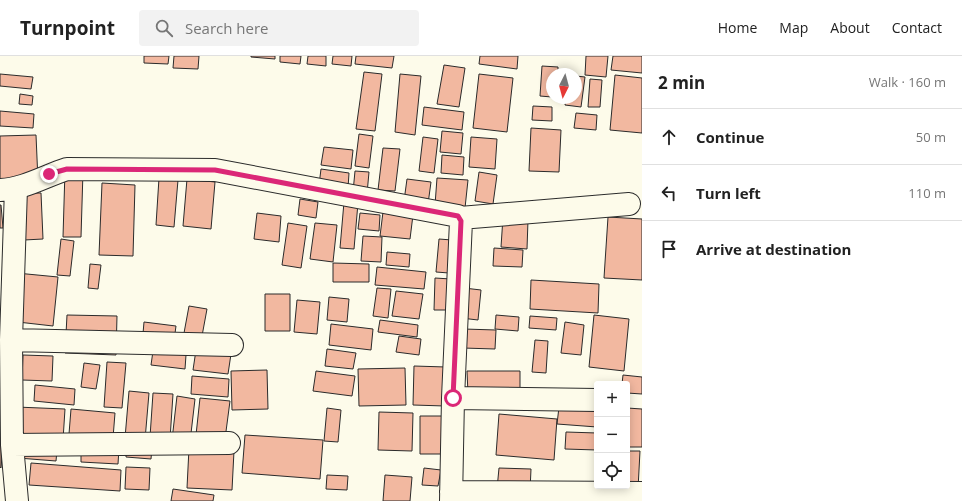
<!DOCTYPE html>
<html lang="en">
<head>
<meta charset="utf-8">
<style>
  :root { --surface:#fff; --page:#f2f2f2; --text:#222; --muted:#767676; --line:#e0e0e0 }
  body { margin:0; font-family:"Open Sans",sans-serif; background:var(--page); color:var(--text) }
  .controls { position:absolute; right:12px; bottom:12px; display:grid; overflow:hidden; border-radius:4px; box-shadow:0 2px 10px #0003 }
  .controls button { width:36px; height:36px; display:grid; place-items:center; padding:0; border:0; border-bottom:1px solid var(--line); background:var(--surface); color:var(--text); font:20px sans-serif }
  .compass { position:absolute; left:546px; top:12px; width:36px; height:36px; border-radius:50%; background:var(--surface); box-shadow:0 2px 10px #0003; rotate:186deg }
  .stop { position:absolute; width:12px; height:12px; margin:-9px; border:3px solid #db2777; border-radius:50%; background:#fff }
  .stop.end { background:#db2777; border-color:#fff; box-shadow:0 1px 4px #0008 }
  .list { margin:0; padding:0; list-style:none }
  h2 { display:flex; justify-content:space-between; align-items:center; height:52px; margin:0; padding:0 16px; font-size:17px }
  h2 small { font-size:13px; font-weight:400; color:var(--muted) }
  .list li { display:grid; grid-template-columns:26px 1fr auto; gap:12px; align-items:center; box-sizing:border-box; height:56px; padding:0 16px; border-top:1px solid var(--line) }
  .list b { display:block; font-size:15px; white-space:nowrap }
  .list em { font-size:13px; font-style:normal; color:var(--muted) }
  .icon { flex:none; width:22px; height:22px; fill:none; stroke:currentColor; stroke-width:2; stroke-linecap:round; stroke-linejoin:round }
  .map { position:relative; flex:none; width:642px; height:445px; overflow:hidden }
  header { display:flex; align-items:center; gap:24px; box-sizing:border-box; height:56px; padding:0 20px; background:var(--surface); border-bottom:1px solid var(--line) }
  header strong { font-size:19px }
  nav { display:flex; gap:22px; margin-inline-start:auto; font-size:14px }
  .search { width:280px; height:36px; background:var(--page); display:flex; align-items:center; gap:10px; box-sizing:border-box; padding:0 14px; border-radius:4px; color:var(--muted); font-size:15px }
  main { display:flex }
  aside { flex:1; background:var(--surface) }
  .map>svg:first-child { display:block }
  .building { fill:#f2b8a0; stroke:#2b2b2b }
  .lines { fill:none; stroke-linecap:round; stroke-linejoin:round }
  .minor-casing { stroke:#2b2b2b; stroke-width:24 }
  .minor { stroke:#fdfbea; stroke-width:22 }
  .route { stroke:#db2777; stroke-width:5 }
</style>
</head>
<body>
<header>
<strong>Turnpoint</strong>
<div class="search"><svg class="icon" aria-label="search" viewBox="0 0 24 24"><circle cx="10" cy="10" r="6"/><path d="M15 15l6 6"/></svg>Search here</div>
<nav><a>Home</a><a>Map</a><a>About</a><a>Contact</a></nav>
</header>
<main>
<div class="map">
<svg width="642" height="445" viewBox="0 0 642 445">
  <rect width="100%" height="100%" fill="#fdfbea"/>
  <path class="building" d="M144,0H169L168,8L144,7Z
    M174,0H199L198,13L173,12Z
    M251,0H275V3L251,1Z
    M280,0H301L300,8L280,6Z
    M308,0H326V10L307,8Z
    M333,0H352L351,10L332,8Z
    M356,0H394L392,12L355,8Z
    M480,0H518L517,13L479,8Z
    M586,0H608L606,21L585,19Z
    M613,0H642V17L611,14Z
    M444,9L465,12L459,51L437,48Z
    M542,10L558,11V18H552V41L540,40Z
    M364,16L382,18L375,75L356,73Z
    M0,18L33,21L31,33L0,30Z
    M400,18L421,20L415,79L395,76Z
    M479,18L513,22L507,76L473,72Z
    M615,19L642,22V77L610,74Z
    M576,20L585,21L581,51L565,49L566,42H576Z
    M590,23L602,24L600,51H588Z
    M20,38L33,40L32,49L19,48Z
    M533,50L552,51V65L532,64Z
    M424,51L464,56L462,74L422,69Z
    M0,55L34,58L33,72L0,70Z
    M576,57L597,59L596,74L574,72Z
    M531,72L561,74L559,116L529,115Z
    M442,75L463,77L461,98L440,96Z
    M359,78L373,80L369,112L355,110Z
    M36,79L38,125L0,126V80Z
    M423,81L438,83L434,117L419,115Z
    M471,81L497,83L495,113L469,111Z
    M324,91L353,94L351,113L321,109Z
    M383,92L400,93L395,135L378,134Z
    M442,99L464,101L463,119L441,117Z
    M321,113L349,117L348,132L319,129Z
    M65,114L83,115L81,181H63Z
    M355,115L369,116L367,138L353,136Z
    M479,116L497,119L493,148L475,145Z
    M159,122L178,124L174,171L156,169Z
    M437,122L468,124L465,152L435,149Z
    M187,123L215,126L211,173L183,170Z
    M407,123L431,126L428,148L404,145Z
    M102,127L135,129L133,200L99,199Z
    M22,137H41L43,183L24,184Z
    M300,143L318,146L316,162L298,159Z
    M344,146L358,147L354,193L340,192Z
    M0,149H1L3,172H0Z
    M383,156L413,159L410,183L380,180Z
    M257,157L281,160L279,186L254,183Z
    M360,157L380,159L379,175L358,173Z
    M503,161L528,164L527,193L501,191Z
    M608,161L642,163V224L604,222Z
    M288,167L307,170L301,212L282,209Z
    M315,167L337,169L333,206L310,203Z
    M363,180L382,181L381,206L361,205Z
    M61,183L74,185L70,220L57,219Z
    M439,183L452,184L449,217L436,216Z
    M494,192L523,194L522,211L493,210Z
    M387,196L410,198L409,211L386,209Z
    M333,207L369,208V226H333Z
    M90,208L101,209L98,233L88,232Z
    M377,211L426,216L424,233L375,229Z
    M6,216L58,221L53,270L0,264Z
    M435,222L451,223L450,254H434Z
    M531,224L599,228L598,257L530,253Z
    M377,232L391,233L388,262L373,260Z
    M464,232L481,234L478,264L461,262Z
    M396,235L423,238L419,263L392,260Z
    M265,238H290V275H265Z
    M329,241L349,243L347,266L327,264Z
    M297,244L320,246L317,278L294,276Z
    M189,250L207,253L202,280L184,277Z
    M67,259L117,260L116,299L65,297Z
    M496,259L519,261L518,275L495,273Z
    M594,259L629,263L624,315L589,311Z
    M530,260L557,262L556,274L529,272Z
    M380,264L418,269L417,281L378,276Z
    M144,266L176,270L173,292L142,289Z
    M565,266L584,269L581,299L561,297Z
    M331,268L373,273L371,294L329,289Z
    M464,273L496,274L495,293L463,292Z
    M399,280L421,283L419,299L396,296Z
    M535,284L548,285L546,317L532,316Z
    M327,293L356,297L353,313L325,310Z
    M196,294L231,298L228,318L193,314Z
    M153,295L186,299L185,313L151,309Z
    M23,299L53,300L52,325L22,324Z
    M107,306L126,307L122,352L104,351Z
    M84,307L100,309L96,333L81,331Z
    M414,310L446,311L445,350L413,349Z
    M405,312L406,349L359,350L358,313Z
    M267,314L268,353L232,354L231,315Z
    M316,315L355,320L352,340L313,335Z
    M467,315H520V338H468Z
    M623,319L642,321V338L627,337V328H622Z
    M192,320L229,323L228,341L191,338Z
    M35,329L75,333L74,349L34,345Z
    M129,335L149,337L145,384L125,382Z
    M153,337L173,338L170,383L150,381Z
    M177,340L195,343L190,386L172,384Z
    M200,342L230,345L225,383L196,379Z
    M16,351L65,353L63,384L14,382Z
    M559,351L597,355V371L557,368Z
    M327,352L341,354L338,386L324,385Z
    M627,352L642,353V391H627Z
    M71,353L115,357L113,382L69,378Z
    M379,356L413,357L412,395L378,394Z
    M499,358L557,363L554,404L496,399Z
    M420,360H445L444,398H420Z
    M0,364L5,365L1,412L0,411Z
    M566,376L597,377V394L565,393Z
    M245,379L323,384L320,423L242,417Z
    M126,388L152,391L151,403L126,401Z
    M81,390L119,392L118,408L81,406Z
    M19,391L57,394L56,405L18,402Z
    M189,392L234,395L232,434L187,432Z
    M627,395H640L638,433L627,430Z
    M31,407L121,414L120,435L29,429Z
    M126,411L150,412L149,434L125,433Z
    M424,412L441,414L438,430L422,429Z
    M499,412L531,413L530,435L497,433Z
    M327,419L348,420L347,434L326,433Z
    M385,419L412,421L410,445H383Z
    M173,433L214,439L213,445H171Z"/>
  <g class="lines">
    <defs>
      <path id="minor" d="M16,132L11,284L12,389L17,445
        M0,134C24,133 45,120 67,113L215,114L458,160L461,165L453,342L451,445
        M460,162L629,148
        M11,284L232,289
        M453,342L597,344
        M12,389L229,387
        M451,436L642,437"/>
    </defs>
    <use href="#minor" class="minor-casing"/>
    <use href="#minor" class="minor"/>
  </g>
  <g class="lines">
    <path class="route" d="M49,118L67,113L215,114L458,160L461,165L453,342"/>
  </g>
</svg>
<div class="controls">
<button>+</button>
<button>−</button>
<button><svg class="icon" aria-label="locate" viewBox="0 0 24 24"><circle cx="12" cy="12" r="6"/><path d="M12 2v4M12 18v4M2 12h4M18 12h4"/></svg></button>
</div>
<svg class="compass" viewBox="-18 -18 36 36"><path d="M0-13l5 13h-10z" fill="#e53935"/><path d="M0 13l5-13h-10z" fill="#767676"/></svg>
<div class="stop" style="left:453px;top:342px"></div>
<div class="stop end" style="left:49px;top:118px"></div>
</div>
<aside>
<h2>2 min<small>Walk · 160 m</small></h2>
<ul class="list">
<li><svg class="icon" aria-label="ahead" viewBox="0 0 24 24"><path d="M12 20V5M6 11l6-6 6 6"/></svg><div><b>Continue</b></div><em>50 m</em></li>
<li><svg class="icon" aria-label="left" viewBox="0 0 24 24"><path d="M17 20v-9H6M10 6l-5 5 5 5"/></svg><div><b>Turn left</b></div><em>110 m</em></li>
<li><svg class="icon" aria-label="arrive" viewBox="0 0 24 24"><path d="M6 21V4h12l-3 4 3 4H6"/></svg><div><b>Arrive at destination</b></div></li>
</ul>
</aside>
</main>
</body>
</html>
